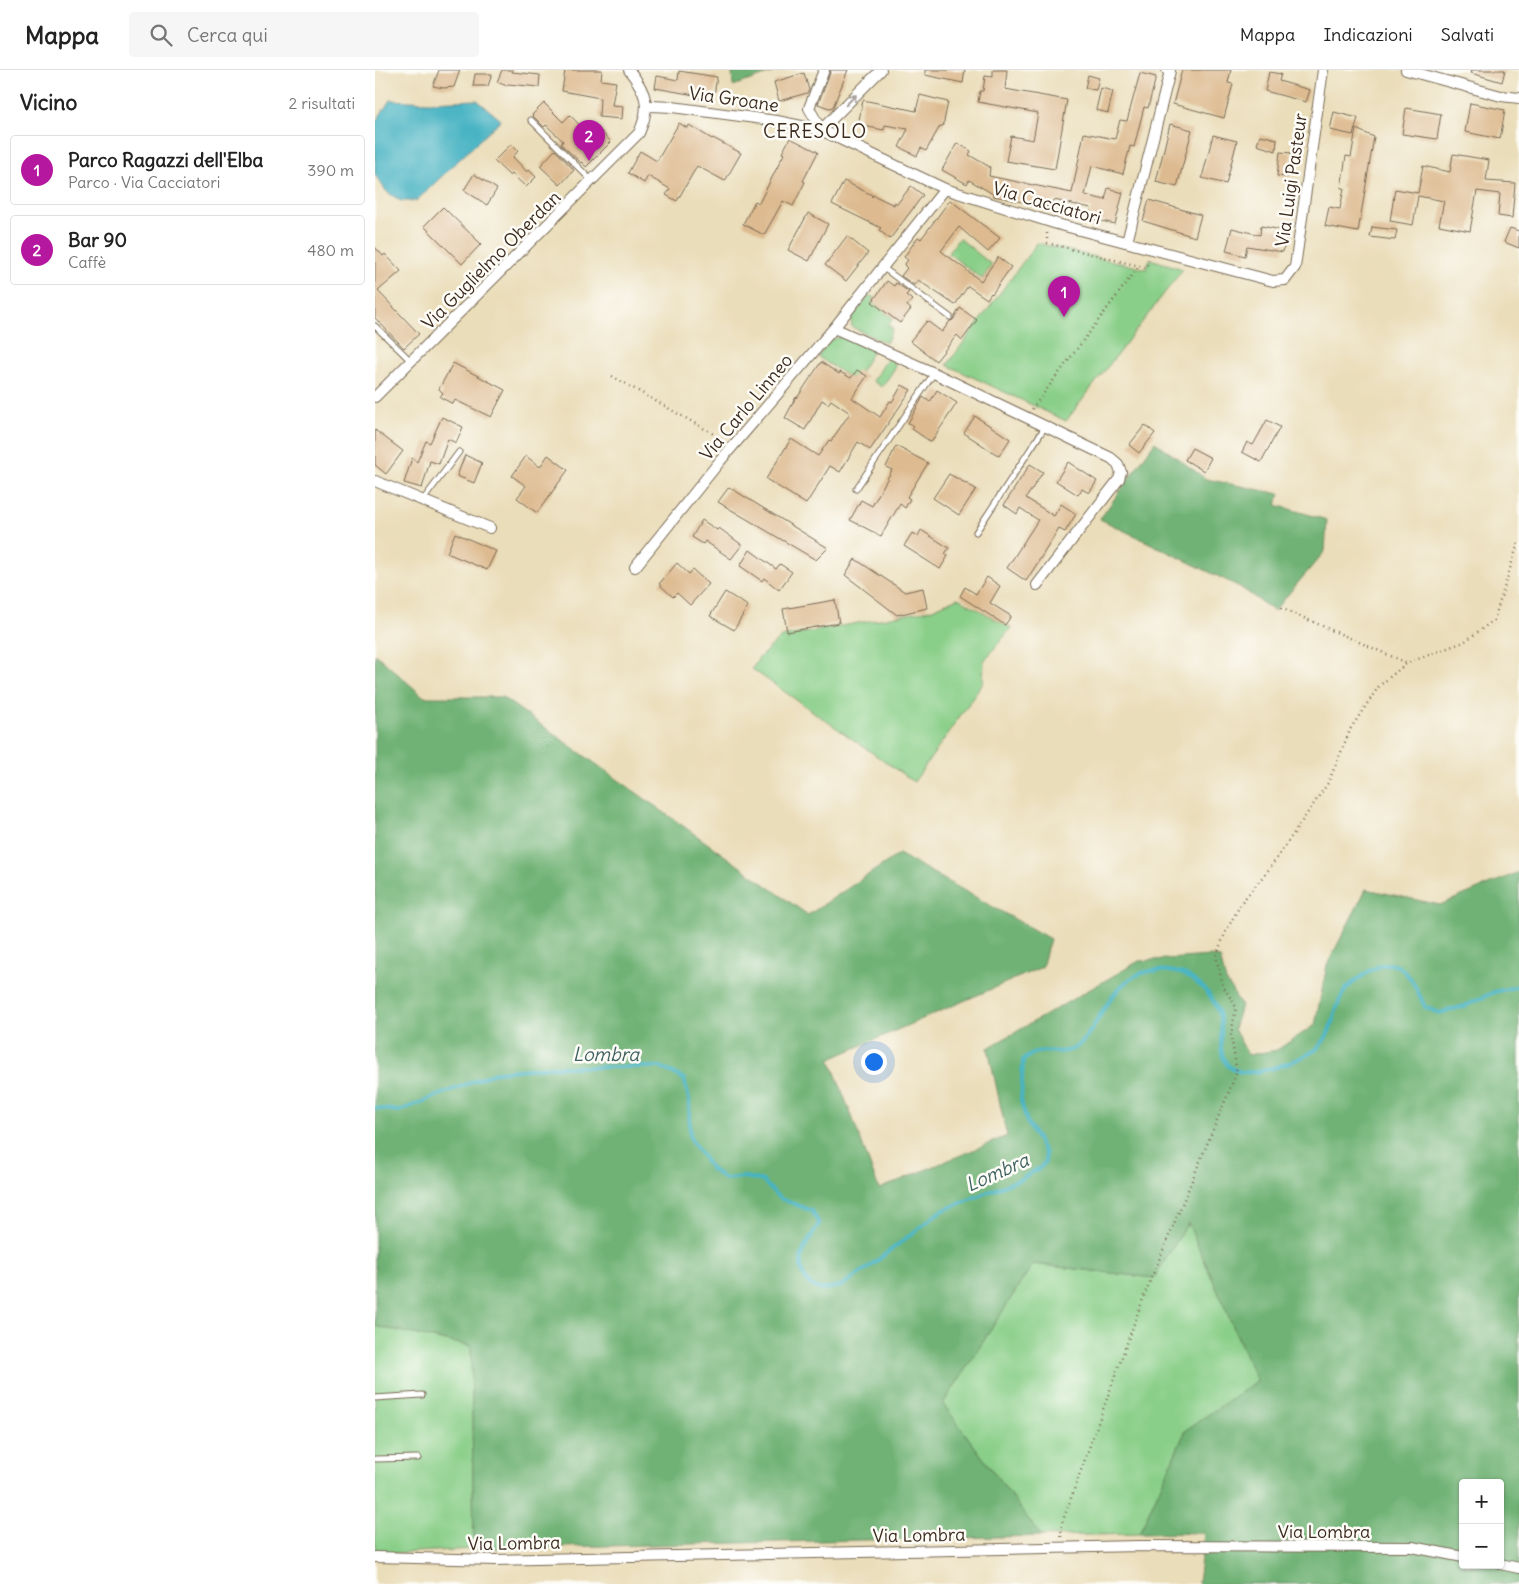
<!DOCTYPE html>
<html lang="it">
<head>
<meta charset="utf-8">
<style>
  :root { --surface:#fff; --page:#f6f6f6; --text:#222; --muted:#767676; --line:#e0e0e0; --accent:#b5179e }
  body { margin:0; font-family:Delius,sans-serif; background:var(--page); color:var(--text) }
  .controls { position:absolute; right:15px; bottom:15px; display:grid; overflow:hidden; border-radius:5px; box-shadow:0 1px 4px #0004 }
  .controls button { width:45px; height:45px; display:grid; place-items:center; padding:0; border:0; border-bottom:1px solid var(--line); background:var(--surface); color:var(--text); font:25px sans-serif }
  .you { position:absolute; left:498px; top:991px; width:18px; height:18px; margin:-12px; border:4px solid #fff; border-radius:50%; background:#1a73e8; box-shadow:0 0 0 8px #1a73e833 }
  .badge { display:grid; place-items:center; width:32px; height:32px; border-radius:50%; background:var(--accent); color:#fff; font-size:16px; font-weight:700 }
  .pin { position:absolute; translate:-50% -41px; filter:drop-shadow(0 1px 2px #0008) }
  .pin::after { content:''; position:absolute; top:26px; width:18px; height:15px; background:inherit; clip-path:polygon(0 0,100% 0,50% 100%) }
  .list { margin:0; padding:0; list-style:none }
  h2 { display:flex; justify-content:space-between; align-items:center; height:65px; margin:0; padding:0 20px; font-size:21px }
  h2 small { font-size:16px; font-weight:400; color:var(--muted) }
  .list li { display:grid; grid-template-columns:32px 1fr auto; gap:15px; align-items:center; box-sizing:border-box; height:70px; margin:0 10px 10px; padding:0 10px; border:1px solid var(--line); border-radius:5px }
  .list b { display:block; font-size:19px; white-space:nowrap }
  .list p { margin:0; font-size:16px; white-space:nowrap; color:var(--muted) }
  .list em { font-size:16px; font-style:normal; color:var(--muted) }
  .icon { flex:none; width:28px; height:28px; fill:none; stroke:currentColor; stroke-width:2; stroke-linecap:round; stroke-linejoin:round }
  .map { position:relative; flex:none; width:1144px; height:1514px; overflow:hidden }
  header { display:flex; align-items:center; gap:30px; box-sizing:border-box; height:70px; padding:0 25px; background:var(--surface); border-bottom:1px solid var(--line) }
  header strong { font-size:24px }
  nav { display:flex; gap:28px; margin-inline-start:auto; font-size:18px }
  .search { width:350px; height:45px; background:var(--page); display:flex; align-items:center; gap:12px; box-sizing:border-box; padding:0 18px; border-radius:5px; color:var(--muted); font-size:19px }
  main { display:flex }
  aside { flex:1; background:var(--surface) }
  .map>svg:first-child { display:block }
  .green { fill:#8acf89; stroke:#627c54 }
  .forest { fill:#6fb275; stroke:#556e4a; fill-rule:evenodd }
  .water { fill:#46b3c3; stroke:#406e70 }
  .lines { fill:none; stroke-linecap:round; stroke-linejoin:round }
  .stream { stroke:#46b3c3; stroke-width:4 }
  .building { fill:#ddba8f }
  .lane-casing { stroke:#786954; stroke-width:7 }
  .street-casing { stroke:#786954; stroke-width:12 }
  .path { stroke:#786954; stroke-width:2.5; stroke-dasharray:1 4; stroke-linecap:butt }
  .lane { stroke:#fff; stroke-width:5 }
  .street { stroke:#fff; stroke-width:10 }
  .oneway { stroke:#a79f9a }
  .labels { text-anchor:middle; dominant-baseline:central; stroke-width:5; stroke-linejoin:round; paint-order:stroke }
  .street-label { font-size:18px; fill:#3b2a1e; stroke:#fdfcf7 }
  .neighbourhood-label { font-size:19px; letter-spacing:1px; fill:#3b2a1e; stroke:#fdfcf7 }
  .water-label { font-size:19px; font-style:italic; fill:#3f6160; stroke:#fdfcf7 }
</style>
</head>
<body>
<header>
<strong>Mappa</strong>
<div class="search"><svg class="icon" aria-label="search" viewBox="0 0 24 24"><circle cx="10" cy="10" r="6"/><path d="M15 15l6 6"/></svg>Cerca qui</div>
<nav><a>Mappa</a><a>Indicazioni</a><a>Salvati</a></nav>
</header>
<main>
<aside>
<h2>Vicino<small>2 risultati</small></h2>
<ul class="list">
<li><span class="badge">1</span><div><b>Parco Ragazzi dell'Elba</b><p>Parco · Via Cacciatori</p></div><em>390 m</em></li>
<li><span class="badge">2</span><div><b>Bar 90</b><p>Caffè</p></div><em>480 m</em></li>
</ul>
</aside>
<div class="map">
<svg width="1144" height="1514" viewBox="0 0 1144 1514">
  <rect width="100%" height="100%" fill="#fdfcf7"/>
  <filter id="ink" filterUnits="userSpaceOnUse"><feTurbulence type="fractalNoise" baseFrequency=".02" numOctaves="2"/><feDisplacementMap in="SourceGraphic" scale="10" xChannelSelector="R" yChannelSelector="G"/><feConvolveMatrix kernelMatrix="1 2 1 2 8 2 1 2 1" color-interpolation-filters="sRGB"/></filter>
  <filter id="wash" filterUnits="userSpaceOnUse"><feTurbulence type="fractalNoise" baseFrequency=".0096" numOctaves="4" result="noise"/><feDisplacementMap in="SourceGraphic" scale="20" xChannelSelector="R" yChannelSelector="G"/><feGaussianBlur stdDeviation="1.12" result="paint"/><feColorMatrix in="noise" values="0 0 0 0 0 0 0 0 0 0 0 0 0 0 0 0 0 1.4 0 .05"/><feComposite in="paint" operator="in"/></filter>
  <g filter="url(#wash)">
    <rect width="100%" height="100%" fill="#eaddb9"/>
    <path class="green" d="M584,168L617,195L607,209L573,183Z
      M662,173L771,199L775,189L808,199L691,351L572,295Z
      M495,225L499,228L497,232L518,248L513,256L518,258L511,273L477,257L476,248Z
      M470,266L498,281L485,302L476,308L443,287L455,270Z
      M513,288L520,293V298L507,317L498,311Z
      M583,528L636,558L609,591L608,613L539,712L377,599L384,588L406,567L555,540Z
      M813,1153L882,1311L811,1360L764,1464L666,1466L568,1334L658,1194L779,1208Z
      M0,1256L96,1276L99,1479L0,1484Z"/>
    <path class="forest" d="M357,0H405L358,16Z
      M780,372L831,409L905,424L901,435L952,450L950,481L899,541L865,517L725,449Z
      M0,584L49,627H127L433,845L524,784L675,869L667,897L455,989L504,1119L632,1066L613,978L764,891L835,886L845,888L851,911L866,935L859,959L873,985L902,980L940,955L952,895L991,819L1065,835L1144,802V1514H823L829,1463L764,1464L811,1360L882,1311L813,1153L779,1208L658,1194L568,1334L666,1466L99,1479L96,1276L0,1256ZM1088,1413H1125V1495H1088Z"/>
    <path class="water" d="M15,30L54,32L102,30L126,50L41,131H26L12,122L0,105V53Z"/>
    <g class="lines">
      <path class="stream" d="M0,1038L24,1041L122,1002L175,997H286L309,1009L314,1029L315,1068L336,1099L350,1109L370,1107L388,1111L404,1128L437,1141L444,1154C433,1171 417,1190 432,1211C434,1215 441,1217 445,1220L466,1216L490,1200L566,1141L648,1108L666,1097L670,1092V1083L652,1052L646,1031L648,990C652,988 657,983 661,982C673,979 686,985 698,979C707,975 713,964 718,957C740,920 756,891 805,903C811,904 816,909 821,912C834,921 844,937 846,953C847,963 845,974 847,983C853,1014 894,1000 914,993C923,989 938,983 944,977C959,961 958,939 969,922C973,915 983,910 989,905C1025,877 1037,909 1050,937L1064,943L1090,936L1119,922L1144,916"/>
    </g>
    <g id="blocks">
      <path class="building" d="M64,0H85L79,17L68,18L58,16Z
        M127,0H138L137,2L165,5L164,17L133,14L132,16L122,12Z
        M190,0H227L226,10L241,12L237,35L248,36L247,49L224,47L225,28L187,21Z
        M456,0H473L458,37L454,38L443,34Z
        M550,0H590L588,13L550,5Z
        M618,0H632L630,19L692,30L680,99L631,91L636,66L658,70L663,43L603,32L605,21H608L610,6L618,7Z
        M807,0H856L853,13L858,14L849,48L798,34Z
        M1097,0H1130L1127,12L1096,3Z
        M304,1L342,7L338,31L324,29L325,26L280,18L282,6L303,10Z
        M894,2L906,4L904,11L935,20L931,32L890,21Z
        M429,3L434,20L432,23L404,31L399,12Z
        M765,3L781,7L773,38L769,37L759,77L755,76L748,104L717,96L710,125L730,130L733,118L748,123L740,154L713,148L716,138L679,130L677,138L618,126V124L594,110L592,114L567,100L582,73L596,81L594,85L615,97L614,106L697,123L709,63L740,69L745,50L752,51Z
        M100,4H117L113,16H98Z
        M713,5L724,8L721,20L710,18Z
        M726,18L738,21L733,43L721,40Z
        M545,25L573,32L568,56H565L551,81L546,78L542,86L524,77L533,59L510,55L509,60L483,55L488,30L541,41Z
        M169,33L188,52L195,45L213,64L221,56L236,72L211,97L207,92L206,93L186,74L188,71L171,55L169,57L157,45Z
        M1095,33L1130,40L1125,69L1090,62Z
        M1031,38L1066,44L1062,69L1027,64Z
        M959,42L983,48L978,65L955,60Z
        M304,53L312,58L314,55L337,69L338,68L366,83L350,111L322,96L302,131L291,125L295,119L273,106L269,113L253,103L265,81L282,91Z
        M795,54L817,60L802,117L781,112Z
        M981,59L999,67L983,162L950,156L954,137L965,139L969,118H966L971,86L976,87Z
        M838,65L862,71L851,114L827,108Z
        M885,65L902,69L901,81L882,75Z
        M415,68L443,82L428,111L430,112L418,136L408,131L389,165L368,154L380,131L384,133L409,84L407,83Z
        M136,74L143,81L138,87L152,102L154,100L161,107L151,117L137,104L135,106L119,91Z
        M180,80L199,100L185,115L165,96Z
        M905,82L916,83L913,107L902,106Z
        M1078,84L1114,90L1111,111L1140,113L1137,148L1123,146L1125,124L1102,121L1095,161L1064,155L1069,131L1043,126L1038,155L1015,151L1020,119L1043,123L1048,96L1075,102Z
        M99,104L122,119L112,135L89,120Z
        M469,111L497,125V127L498,125L519,135L520,132L522,134L536,116L548,125L515,169L504,160L506,158L457,134Z
        M575,130L625,168L613,182L584,157L566,181L606,211L623,187L636,197L617,224L616,223L612,229L593,216L580,235L543,210L539,215L526,206L532,198L529,195L533,190L529,187L543,167L546,169Z
        M774,130L826,145L820,167L768,151Z
        M68,137L106,174L87,194L49,156Z
        M433,143L453,154L434,191L413,180Z
        M886,156L912,161L908,182L872,176L870,186L851,181L857,158L885,165Z
        M997,157L1022,160L1020,170L995,167Z
        M1135,158L1144,161V178L1129,172Z
        M472,166L493,183L471,211L450,195Z
        M0,177L8,186L10,184L26,201L3,221L44,264L29,278L0,248Z
        M512,211L519,216L521,213L534,222L531,225L537,230L532,236L536,239L525,253L497,232Z
        M585,238L602,250L587,270L582,265L561,291L535,271L552,251L567,262L575,251L578,250Z
        M446,292L464,304L465,302L476,308L482,300L492,306L477,328L505,347L515,331L517,332L527,315L536,320L495,380L483,372L465,402L455,396L431,434L391,409L416,369L443,386L454,370L456,371L475,343L456,330L453,334L447,330L430,360L410,348L421,327L422,328Z
        M78,293L130,320L116,347L80,330L78,334L65,327L68,323L64,319Z
        M562,320L582,333L556,372L537,359L539,356L533,353L548,327L555,332Z
        M600,346L635,369L624,386L589,363Z
        M67,347L88,357L81,373L73,369L64,394L55,391L47,418L29,413L37,388L42,392L51,371L55,373Z
        M892,350L905,357L886,392L867,382L872,372L878,375Z
        M770,355L780,363L764,383L754,375Z
        M0,360L28,381L11,404L0,395Z
        M521,376L553,393L532,427L535,429L530,438L525,434L506,466L475,450L486,430L497,436L517,400L511,397Z
        M817,378L836,388L829,401L810,390Z
        M90,385L107,393L99,413L82,406Z
        M173,385L193,400L162,443L142,428L151,416L137,406L151,386L165,397Z
        M693,392L722,411L714,423L707,419L703,425L681,411Z
        M655,394L668,402L651,428L679,446L686,434L701,444L690,462L684,459L651,511L632,498L663,450L645,438L642,444L629,435Z
        M574,404L601,419L584,445L558,428Z
        M354,417L453,478L441,490L343,432Z
        M327,450L342,460L344,458L367,475L356,489L330,471L328,474L317,467Z
        M546,460L574,478L570,484L573,486L565,499L529,476L537,463L543,466Z
        M80,463L121,481L112,500L72,483Z
        M375,480L401,499L405,494L417,502L404,520L389,508L387,511L365,496Z
        M480,489L530,522L548,518L552,538L522,545L470,505Z
        M302,493L314,504L318,500L334,514L315,535L302,523L298,527L284,514Z
        M612,507L625,516L615,533L636,546L630,555L585,526L590,517L601,524Z
        M350,522L373,536L359,560L335,546Z
        M460,530L464,553L412,562L408,539Z"/>
    </g>
  </g>
  <g filter="url(#ink)">
    <use href="#blocks" fill-opacity="0" stroke="#786954" stroke-width="1"/>
    <g class="lines">
      <defs>
        <path id="lane" d="M156,50L217,111
          M507,197L575,247
          M0,256L36,291
          M481,419L559,303
          M48,430L84,382
          M601,462L670,357
          M0,1328L47,1325
          M0,1389L43,1388"/>
        <path id="street" d="M1031,0L1126,26L1144,28
          M272,37L277,36L297,37L402,51L446,60L570,119L682,154L898,211L910,210L920,197L948,0
          M446,60L506,0
          M446,60L434,38L449,0
          M752,172L795,1L792,0
          M459,258L559,303L736,388L743,394L746,402L744,409L662,515
          M0,327L264,63C276,36 272,23 254,0
          M0,411L115,458
          M260,497L345,391L459,258L570,119
          M0,1487L121,1490L764,1476L1037,1477L1088,1487
          M1125,1494L1144,1498"/>
      </defs>
      <use href="#lane" class="lane-casing"/>
      <use href="#street" class="street-casing"/>
      <path class="path" d="M672,163V173L764,196L771,198L774,189
        M237,306L349,370
        M657,339L764,196
        M906,538L1032,593
        M686,1467L687,1453L769,1226L862,1002L856,965L861,937L848,916L841,886L851,861L867,832L895,798L953,713L976,658L1004,616L1032,593L1089,572L1119,550L1144,470"/>
      <use href="#lane" class="lane"/>
      <use href="#street" class="street"/>
    </g>
    <defs><path id="oneway-shaft" d="M-6 0H5M1.5-3L5.5 0L1.5 3" fill="none" stroke-width="1.6" stroke-linecap="round" stroke-linejoin="round" transform="scale(1.25)"/></defs>
    <use class="oneway" href="#oneway-shaft" transform="translate(476 30) rotate(-45)"/>
  </g>
  <g class="labels">
    <g class="street-label">
      <text transform="translate(359 29) rotate(8)">Via Groane</text>
      <text transform="translate(916 110) rotate(-82)">Via Luigi Pasteur</text>
      <text transform="translate(672 133) rotate(16)">Via Cacciatori</text>
      <text transform="translate(116 190) rotate(-45)">Via Guglielmo Oberdan</text>
      <text transform="translate(371 337) rotate(-50)">Via Carlo Linneo</text>
      <text x="949" y="1461">Via Lombra</text>
      <text transform="translate(544 1465) rotate(-1)">Via Lombra</text>
      <text transform="translate(139 1473) rotate(-1)">Via Lombra</text>
    </g>
    <g class="neighbourhood-label">
      <text x="440" y="61">CERESOLO</text>
    </g>
    <g class="water-label">
      <text x="231" y="984">Lombra</text>
      <text transform="translate(622 1102) rotate(-24)">Lombra</text>
    </g>
  </g>
</svg>
<div class="controls">
<button>+</button>
<button>−</button>
</div>
<div class="you"></div>
<div class="pin badge" style="left:689px;top:247px">1</div>
<div class="pin badge" style="left:214px;top:91px">2</div>
</div>
</main>
</body>
</html>
